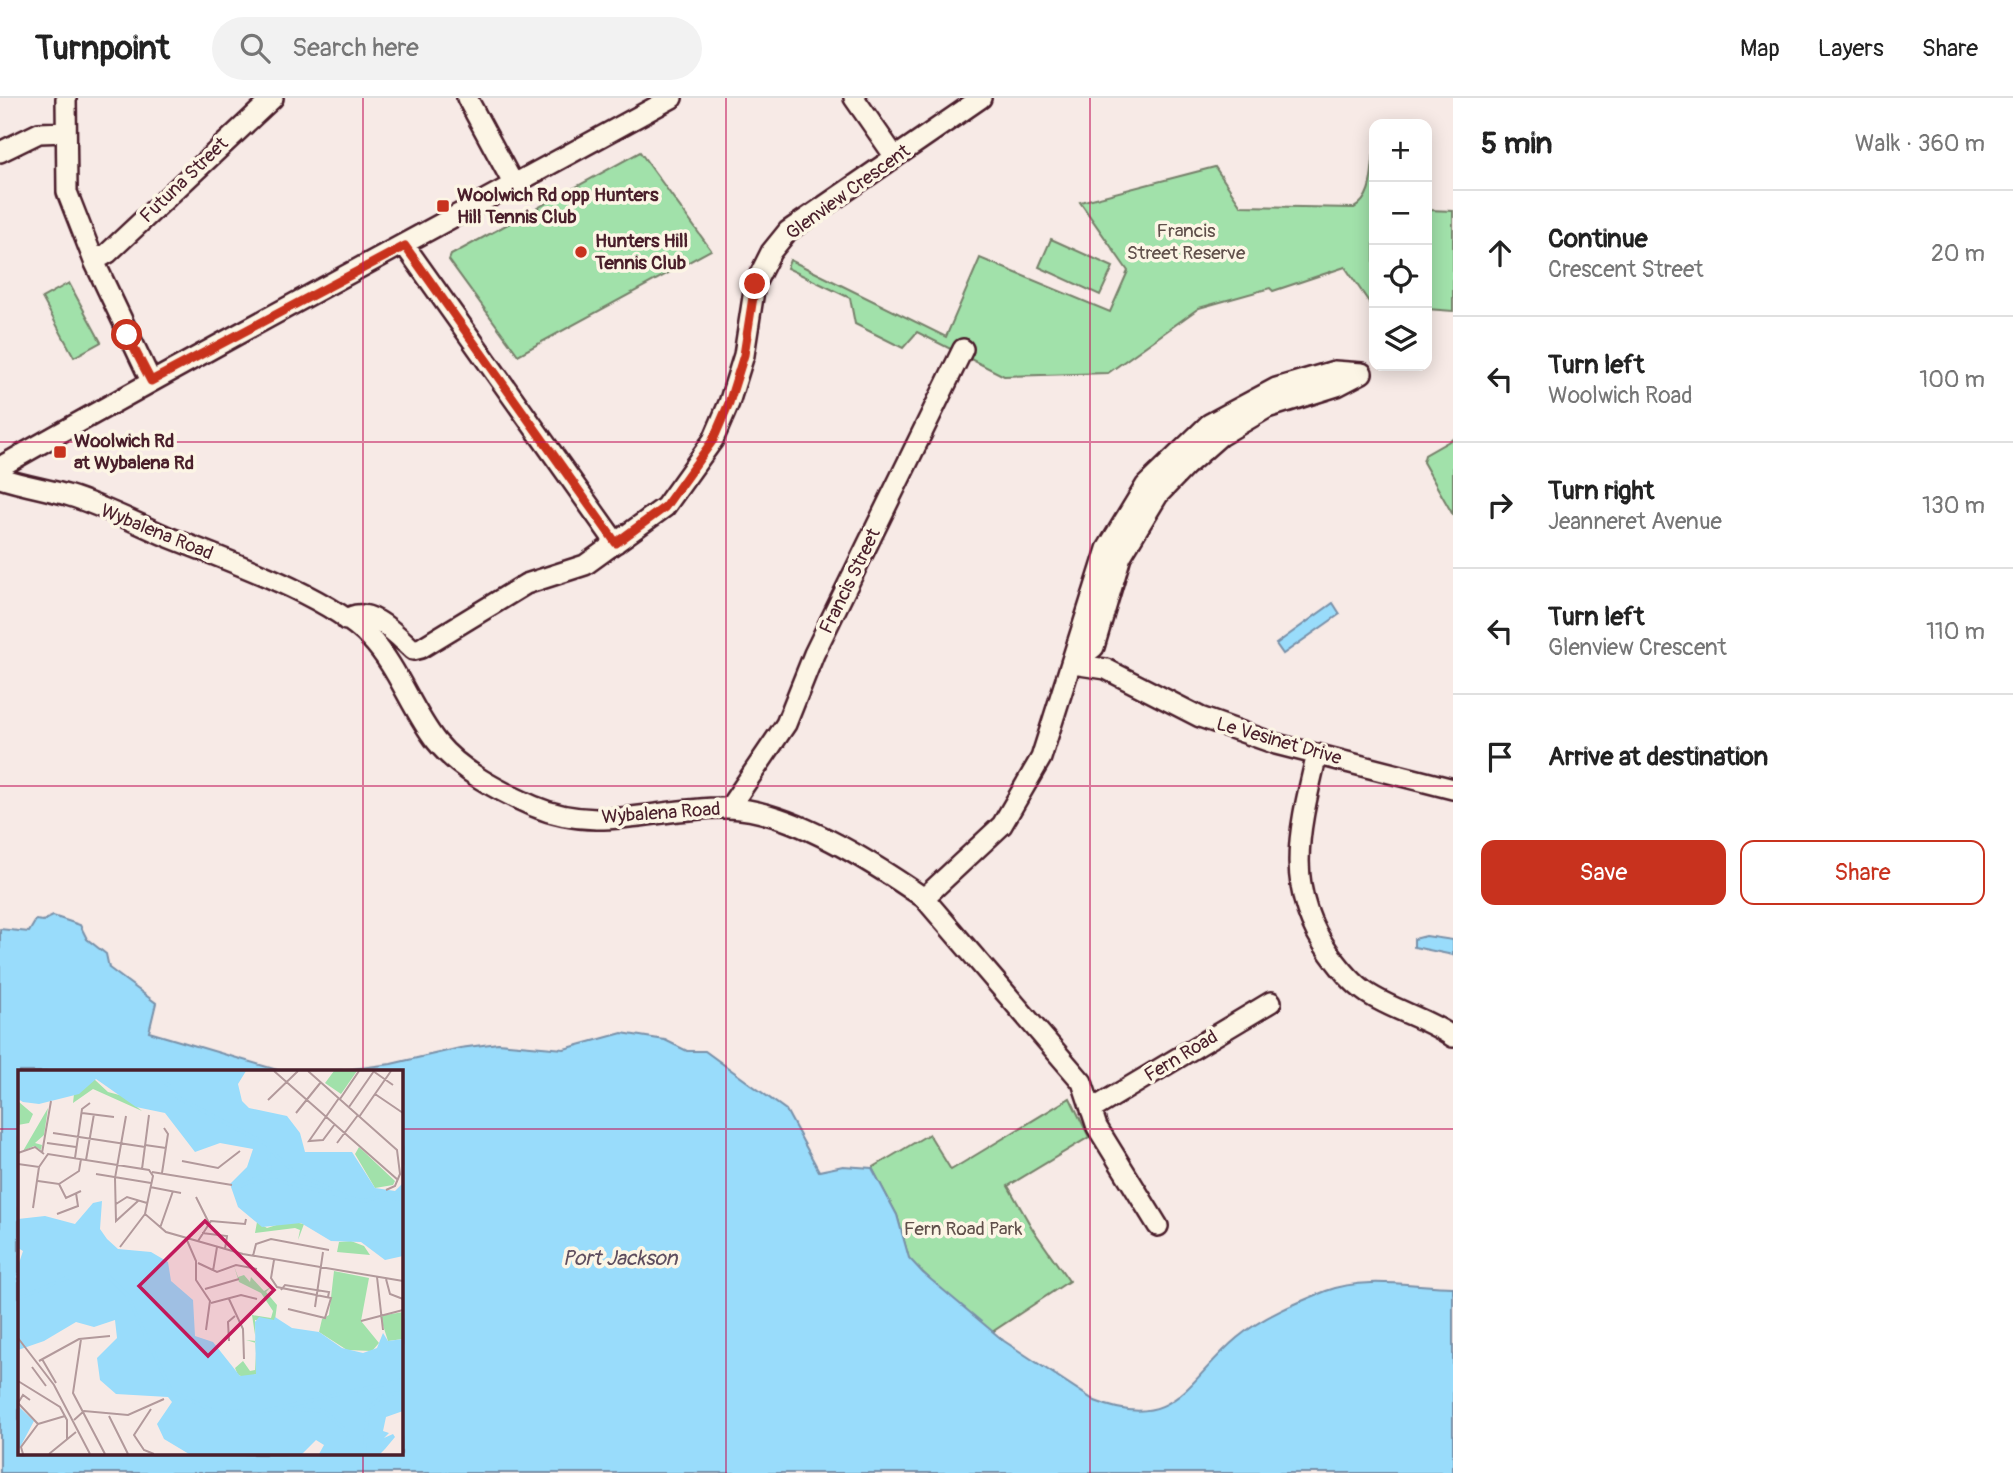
<!DOCTYPE html>
<html lang="en">
<head>
<meta charset="utf-8">
<style>
  :root { --surface:#fff; --page:#f2f2f2; --text:#222; --muted:#767676; --line:#e0e0e0; --accent:#c8321e }
  body { margin:0; font-family:Pangolin,sans-serif; background:var(--page); color:var(--text) }
  .controls { position:absolute; right:21px; top:21px; display:grid; overflow:hidden; border-radius:14px; box-shadow:0 4px 18px #0003 }
  .controls button { width:63px; height:63px; display:grid; place-items:center; padding:0; border:0; border-bottom:2px solid var(--line); background:var(--surface); color:var(--text); font:35px sans-serif }
  .stop { position:absolute; width:21px; height:21px; margin:-16px; border:5px solid #c8321e; border-radius:50%; background:#fff }
  .stop.end { background:#c8321e; border-color:#fff; box-shadow:0 2px 7px #0008 }
  .list { margin:0; padding:0; list-style:none }
  h2 { display:flex; justify-content:space-between; align-items:center; height:91px; margin:0; padding:0 28px; font-size:30px }
  h2 small { font-size:23px; font-weight:400; color:var(--muted) }
  .list li { display:grid; grid-template-columns:46px 1fr auto; gap:21px; align-items:center; box-sizing:border-box; height:126px; padding:0 28px; border-top:2px solid var(--line) }
  .list b { display:block; font-size:26px; white-space:nowrap }
  .list p { margin:0; font-size:23px; white-space:nowrap; color:var(--muted) }
  .list em { font-size:23px; font-style:normal; color:var(--muted) }
  .actions { display:flex; gap:14px; padding:21px 28px }
  .actions a { flex:1; padding:16px 0; border:2px solid var(--accent); border-radius:14px; text-align:center; font-size:24px; color:var(--accent) }
  .actions .main { background:var(--accent); color:#fff }
  .icon { flex:none; width:38px; height:38px; fill:none; stroke:currentColor; stroke-width:2; stroke-linecap:round; stroke-linejoin:round }
  .map { position:relative; flex:none; width:1453px; height:1375px; overflow:hidden }
  header { display:flex; align-items:center; gap:42px; box-sizing:border-box; height:98px; padding:0 35px; background:var(--surface); border-bottom:2px solid var(--line) }
  header strong { font-size:33px }
  nav { display:flex; gap:38px; margin-inline-start:auto; font-size:24px }
  .search { width:490px; height:63px; background:var(--page); display:flex; align-items:center; gap:18px; box-sizing:border-box; padding:0 24px; border-radius:38px; color:var(--muted); font-size:26px }
  main { display:flex }
  aside { flex:1; background:var(--surface) }
  .map>svg:first-child { display:block }
  .green { fill:#a1e1aa; stroke:#76806a; stroke-width:2 }
  .water { fill:#99dcfb; stroke:#7990a8; stroke-width:2 }
  .lines { fill:none; stroke-linecap:round; stroke-linejoin:round }
  .minor-casing { stroke:#4a1f2b; stroke-width:24 }
  .minor { stroke:#fcf5e5; stroke-width:19 }
  .route { stroke:#c8321e; stroke-width:9 }
  .grid { fill:none; stroke:#c2185b; stroke-width:2; stroke-opacity:0.55 }
  .poi-dot { fill:#c8321e; stroke:#fcf5e5; stroke-width:2.5 }
  .labels { text-anchor:middle; dominant-baseline:central; stroke-width:7; stroke-linejoin:round; paint-order:stroke }
  .street-label { font-size:19px; fill:#4a1f2b; stroke:#fcf5e5 }
  .poi-label { font-size:19px; font-weight:bold; fill:#4a1f2b; stroke:#fcf5e5; text-anchor:start }
  .park-label { font-size:19px; fill:#60504b; stroke:#fcf5e5 }
  .water-label { font-size:21px; font-style:italic; fill:#5e4e5f; stroke:#fcf5e5 }
  .inset-river { fill:none; stroke:#99dcfb; stroke-width:3.5 }
  .inset-road { fill:none; stroke:#b2999b; stroke-width:2 }
  .view { fill:#c2185b; fill-opacity:0.15; stroke:#c2185b; stroke-width:3.5 }
  .inset-edge { fill:none; stroke:#4a1f2b; stroke-width:3.5 }
</style>
</head>
<body>
<header>
<strong>Turnpoint</strong>
<div class="search"><svg class="icon" aria-label="search" viewBox="0 0 24 24"><circle cx="10" cy="10" r="6"/><path d="M15 15l6 6"/></svg>Search here</div>
<nav><a>Map</a><a>Layers</a><a>Share</a></nav>
</header>
<main>
<div class="map">
<svg width="1453" height="1375" viewBox="0 0 1453 1375">
  <rect width="100%" height="100%" fill="#f7eae6"/>
  <filter id="ink" filterUnits="userSpaceOnUse"><feTurbulence type="fractalNoise" baseFrequency=".0143" numOctaves="2"/><feDisplacementMap in="SourceGraphic" scale="14" xChannelSelector="R" yChannelSelector="G"/><feConvolveMatrix kernelMatrix="1 2 1 2 8 2 1 2 1" color-interpolation-filters="sRGB"/></filter>
  <g filter="url(#ink)">
    <path class="green" d="M640,54L711,152L518,257L449,162L451,157Z
      M1374,55V207H1371L1345,169L1273,193L1270,190L1199,210L1108,275L1004,278L917,234L903,250L855,226L850,200L787,170L790,162L946,239L980,160L1110,214L1128,173L1080,104L1215,69L1241,108L1354,110C1373,100 1371,73 1374,55Z
      M1427,112L1453,113V213L1427,211Z
      M1051,141L1113,169L1100,197L1039,169Z
      M69,185L101,244L74,259L42,200Z
      M1453,341V417L1423,364L1425,357Z
      M1070,1000L1089,1039L1008,1088L1032,1130L1069,1183L992,1234L945,1196L909,1161L897,1117L872,1070L929,1036L951,1072Z"/>
    <path class="water" d="M1333,505L1340,516L1283,556L1276,546Z
      M53,818L80,827L87,841L106,856L109,870L156,905L149,934L284,974H19V1356H401V974H330L391,966L460,950L498,945L564,951L622,935L665,942L687,953H705L786,1012L819,1073L843,1068L872,1070L897,1117L909,1160L923,1175L1004,1243L1095,1303C1175,1335 1187,1282 1237,1240C1262,1219 1296,1205 1326,1193C1365,1178 1411,1188 1453,1189V1375H0V831L29,834L36,822L43,823Z
      M1426,838L1453,842V857L1414,849V841Z"/>
    <g class="lines">
      <defs>
        <path id="minor" d="M66,0L67,94L94,163L151,283
          M467,0L514,87
          M854,0L895,59
          M0,54L39,35L66,34
          M405,148L616,445
          M94,163L108,155L273,0
          M0,369C222,242 448,123 672,0
          M0,380C22,387 45,391 67,397C101,407 133,424 166,438C223,461 328,497 370,540C398,569 411,611 436,643C460,673 499,693 533,708C600,737 660,708 728,710C789,711 875,766 924,800L1082,984L1097,1029L1158,1128
          M346,522C367,504 398,538 413,552L421,550L526,486L585,467L665,409L713,342L729,305L744,257L755,186L771,154L788,133L981,0
          M1073,566L1094,549L1121,458L1158,397L1186,368L1220,338L1267,310L1337,288L1362,275
          M1073,566L1106,571L1200,619L1276,646L1453,691
          M1317,656C1300,729 1282,790 1330,856C1341,871 1352,885 1367,895C1394,913 1427,920 1453,939
          M729,710L786,626L814,556L963,251
          M924,800L1002,727L1041,660L1107,451L1146,387L1209,326L1276,290L1334,273L1362,275
          M1091,1012L1271,904"/>
      </defs>
      <use href="#minor" class="minor-casing"/>
      <use href="#minor" class="minor"/>
    </g>
  </g>
  <g class="lines" filter="url(#ink)">
    <path class="route" d="M127,237L151,283L405,148L616,445L665,409L713,342L729,305L744,257L755,186"/>
  </g>
  <path class="grid" d="M363,0V974M726,0V1375M1090,0V1375M0,344H1453M0,688H1453M0,1031H19M401,1031H1453M363,1356V1375"/>
  <g class="poi-dot">
    <rect x="436" y="101" width="14" height="14" rx="3.5"/>
    <circle cx="581" cy="154" r="7"/>
    <rect x="53" y="347" width="14" height="14" rx="3.5"/>
  </g>
  <g class="labels">
    <g class="street-label">
      <text transform="translate(184 82) rotate(-44)">Futuna Street</text>
      <text transform="translate(848 94) rotate(-36)">Glenview Crescent</text>
      <text transform="translate(157 434) rotate(22)">Wybalena Road</text>
      <text transform="translate(850 483) rotate(-64)">Francis Street</text>
      <text transform="translate(1279 643) rotate(16)">Le Vesinet Drive</text>
      <text transform="translate(661 715) rotate(-4)">Wybalena Road</text>
      <text transform="translate(1181 958) rotate(-31)">Fern Road</text>
    </g>
    <g class="poi-label">
      <text x="457" y="97">Woolwich Rd opp Hunters<tspan x="457" dy="22">Hill Tennis Club</tspan></text>
      <text x="595" y="143">Hunters Hill<tspan x="595" dy="22">Tennis Club</tspan></text>
      <text x="74" y="343">Woolwich Rd<tspan x="74" dy="22">at Wybalena Rd</tspan></text>
    </g>
    <g class="park-label">
      <text x="1186" y="133">Francis<tspan x="1186" dy="22">Street Reserve</tspan></text>
      <text x="963" y="1131">Fern Road Park</text>
    </g>
    <g class="water-label">
      <text x="620" y="1160">Port Jackson</text>
    </g>
  </g>
  <g transform="translate(18 972)">
    <rect width="385" height="385" fill="#f7eae6"/>
    <path d="M316,1H339L323,24L307,13ZM76,9L90,22L105,26L124,41L75,19L55,33L56,24ZM1,32L15,44L11,53L0,55ZM30,38L26,65L17,73L24,75L23,80L16,76L5,81ZM341,77L377,111L375,115L357,118L337,84ZM271,151L286,154L280,170L282,160L277,158L237,163L239,152L249,158ZM333,171L346,176L352,185L319,182L321,172ZM216,196L220,207L226,205L232,212L233,207L246,221L253,217L248,222L259,235L257,250H237L238,304L229,308L220,305L217,298L225,291L232,301L237,300L238,273L228,270L238,271L234,245L253,248L255,241L243,223L221,212ZM316,201L351,208L343,251L361,273L354,281L329,280L301,262L304,249L311,245ZM385,242V269L370,271L362,246Z" fill="#a1e1aa"/>
    <path d="M0,1H228L220,14L224,31L231,38L269,46L282,63L287,82H334L357,118L377,121L385,113V186L367,190L343,172L313,171L283,153L244,157L220,137L212,114L229,97L235,79L202,73L177,82L147,43L118,37L78,9L61,24L21,34L5,32L0,29ZM84,131L82,159L89,169L100,179L133,182L150,192L153,211L175,230L177,266L195,272L222,306L238,304L237,252L241,247L256,250L257,247L274,258L301,262L324,278L345,283L359,278L365,263L370,271L385,269V341L368,347L365,361L371,363L366,368L375,364L377,367L367,379L362,384H301L306,375L298,370L284,384H171L146,369L139,354L154,332L150,327L98,324L82,310L79,288L99,268L97,250L76,257L58,252L26,271L0,280V196L5,181L0,178V149L27,146L57,154L75,133ZM0,336L16,351L0,381Z" fill="#99dcfb"/>
    <path class="inset-river" d="M138,1L161,28L250,75L252,101L223,116M254,81L277,103L329,126M234,112L257,110L346,131L370,124L385,126M362,130L385,128M0,229L51,207H91L110,226L153,321L196,341L242,342L385,310M265,338L306,341L326,359L341,384M346,384L350,338L365,326L385,322"/>
    <path class="inset-road" d="M256,1L380,110M290,1L379,80L382,104L377,116L368,120M355,1L375,15M357,24L385,43M322,29L341,1M250,30L280,1M331,37L356,1M64,43L96,47M278,43L303,12M108,46L97,108L98,151L120,131M341,47L373,1M317,54L305,70L291,71L321,28M35,63L127,77M29,73L58,77M319,73L340,45M127,75L148,78M0,83L17,77L26,84M24,83L33,31M57,88L64,39L72,33M68,90L76,44M164,91L200,98L222,81M0,94L21,97L30,84L131,100L135,106L127,144L148,162L225,184L385,211M124,99L131,45M134,102L214,115M144,103L150,64L146,58M78,104L133,113M20,111L41,114L61,101L63,89M41,114L48,128L63,121M132,117L163,123M178,127L191,153M98,134L109,127L129,133M15,138L21,97M39,144L60,136L58,123M142,158L155,121M184,163L209,166L207,179M168,168L178,191V210L192,231L188,260M180,171L193,151L227,154L228,149M102,177L127,144M235,186L238,174L253,169L311,180M256,190L253,208L259,217L313,228L307,248L270,239M180,193L199,202L218,195L239,199M195,201L199,177M359,207L365,260M368,209L372,224L385,229M187,219L221,209M263,220L267,215L311,222L310,227M211,229L225,259L226,289M193,233L223,225L239,229M297,237L305,182M343,251L385,240M0,268L36,315L72,384M63,269L55,323L87,384M211,271L210,252L217,246M24,289L38,313M21,291L61,269L92,266M14,297L28,316M0,311L42,337L49,350V369M12,330L5,325L0,333L20,354M133,339L116,365L126,380L136,384M91,346L110,384M56,350L66,341L110,345L146,329M20,354L47,346M5,384L3,377L20,354M31,384L58,362"/>
    <path class="view" d="M187,151L256,220L190,286L121,216Z"/>
    <rect width="385" height="385" class="inset-edge"/>
  </g>
</svg>
<div class="controls">
<button>+</button>
<button>−</button>
<button><svg class="icon" aria-label="locate" viewBox="0 0 24 24"><circle cx="12" cy="12" r="6"/><path d="M12 2v4M12 18v4M2 12h4M18 12h4"/></svg></button>
<button><svg class="icon" aria-label="layers" viewBox="0 0 24 24"><path d="M12 4l9 5-9 5-9-5zM3 14l9 5 9-5"/></svg></button>
</div>
<div class="stop" style="left:127px;top:237px"></div>
<div class="stop end" style="left:755px;top:186px"></div>
</div>
<aside>
<h2>5 min<small>Walk · 360 m</small></h2>
<ul class="list">
<li><svg class="icon" aria-label="ahead" viewBox="0 0 24 24"><path d="M12 20V5M6 11l6-6 6 6"/></svg><div><b>Continue</b><p>Crescent Street</p></div><em>20 m</em></li>
<li><svg class="icon" aria-label="left" viewBox="0 0 24 24"><path d="M17 20v-9H6M10 6l-5 5 5 5"/></svg><div><b>Turn left</b><p>Woolwich Road</p></div><em>100 m</em></li>
<li><svg class="icon" aria-label="right" viewBox="0 0 24 24"><path d="M7 20v-9h11M14 6l5 5-5 5"/></svg><div><b>Turn right</b><p>Jeanneret Avenue</p></div><em>130 m</em></li>
<li><svg class="icon" aria-label="left" viewBox="0 0 24 24"><path d="M17 20v-9H6M10 6l-5 5 5 5"/></svg><div><b>Turn left</b><p>Glenview Crescent</p></div><em>110 m</em></li>
<li><svg class="icon" aria-label="arrive" viewBox="0 0 24 24"><path d="M6 21V4h12l-3 4 3 4H6"/></svg><div><b>Arrive at destination</b></div></li>
</ul>
<div class="actions"><a class="main">Save</a><a>Share</a></div>
</aside>
</main>
</body>
</html>
